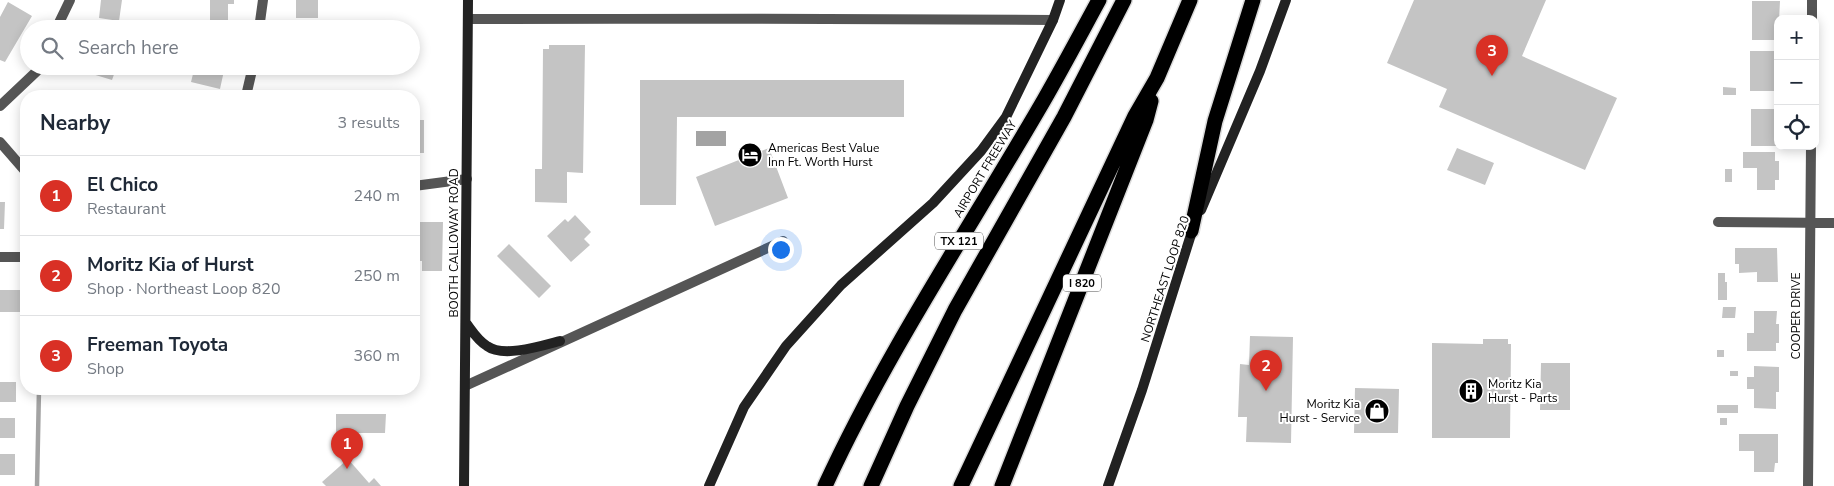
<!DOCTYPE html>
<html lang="en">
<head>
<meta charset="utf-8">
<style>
  :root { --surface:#fff; --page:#f6f6f7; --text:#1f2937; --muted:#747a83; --line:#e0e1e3; --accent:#d93025 }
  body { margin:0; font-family:"Nunito Sans",sans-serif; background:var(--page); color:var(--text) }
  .controls { position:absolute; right:15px; top:15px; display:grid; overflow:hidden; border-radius:10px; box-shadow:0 2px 12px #0003 }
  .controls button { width:45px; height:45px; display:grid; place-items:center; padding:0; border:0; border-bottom:1px solid var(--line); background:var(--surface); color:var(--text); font:25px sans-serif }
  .you { position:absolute; left:780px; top:249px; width:18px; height:18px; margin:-12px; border:4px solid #fff; border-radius:50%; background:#1a73e8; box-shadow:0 0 0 8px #1a73e833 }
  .badge { display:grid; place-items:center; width:32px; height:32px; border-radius:50%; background:var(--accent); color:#fff; font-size:16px; font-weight:700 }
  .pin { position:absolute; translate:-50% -41px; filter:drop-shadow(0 1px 2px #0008) }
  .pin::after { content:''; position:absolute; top:26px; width:18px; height:15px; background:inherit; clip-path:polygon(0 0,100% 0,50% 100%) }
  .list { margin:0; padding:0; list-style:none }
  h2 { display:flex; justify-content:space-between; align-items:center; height:65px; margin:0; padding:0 20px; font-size:21px }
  h2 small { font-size:16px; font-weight:400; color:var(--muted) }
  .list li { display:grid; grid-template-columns:32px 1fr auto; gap:15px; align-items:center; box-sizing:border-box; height:80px; padding:0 20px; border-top:1px solid var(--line) }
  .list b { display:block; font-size:19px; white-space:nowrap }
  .list p { margin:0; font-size:16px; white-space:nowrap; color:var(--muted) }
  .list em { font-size:16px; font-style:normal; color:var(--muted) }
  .icon { flex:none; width:28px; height:28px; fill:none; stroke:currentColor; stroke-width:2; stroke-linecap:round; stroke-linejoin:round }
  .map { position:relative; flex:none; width:1834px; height:486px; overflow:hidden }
  .search { position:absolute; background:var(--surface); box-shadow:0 2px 12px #0003; left:20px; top:20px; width:400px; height:55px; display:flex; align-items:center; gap:12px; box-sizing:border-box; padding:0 18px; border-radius:28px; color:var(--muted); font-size:19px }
  .panel { position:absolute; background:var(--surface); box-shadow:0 2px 12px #0003; left:20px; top:90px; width:400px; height:305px; border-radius:20px }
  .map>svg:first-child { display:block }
  .water { fill:#a3a3a3 }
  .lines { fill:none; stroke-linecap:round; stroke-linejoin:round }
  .stream { stroke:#a3a3a3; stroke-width:4.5 }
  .building { fill:#c4c4c4 }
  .highway-casing { stroke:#dbdbdb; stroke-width:18 }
  .street { stroke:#555; stroke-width:10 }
  .secondary { stroke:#222; stroke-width:10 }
  .highway { stroke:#000; stroke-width:15 }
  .labels { text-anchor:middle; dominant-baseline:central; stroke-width:4; stroke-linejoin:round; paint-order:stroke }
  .shield { fill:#fff; stroke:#4c4c4c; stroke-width:1 }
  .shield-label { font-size:11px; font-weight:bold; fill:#000 }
  .poi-label { font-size:12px; fill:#000; stroke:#fff; text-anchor:start }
  .street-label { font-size:12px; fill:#000; stroke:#fff }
</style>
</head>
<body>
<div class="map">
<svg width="1834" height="486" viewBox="0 0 1834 486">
  <rect width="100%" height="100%" fill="#fff"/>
  <path class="water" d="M696,131H726V146H696Z"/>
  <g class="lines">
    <path class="stream" d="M37,486L39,389"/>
  </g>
  <path class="building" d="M101,0H122L119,21L99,18Z
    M210,0H234V4H228V20H210Z
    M296,0H318V18H296Z
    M1414,0H1546L1522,56L1617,98L1585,170L1439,107L1447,89L1387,63Z
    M1752,1H1780L1778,40H1752Z
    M8,2L32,16L5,62L0,60V17Z
    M549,45H585L583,173L567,172V203L535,202V169H542L543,49H549Z
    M1750,51H1778V91H1750Z
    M81,66H117L112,80L79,70Z
    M195,66H225L220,89L191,82Z
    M640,80H904V117H677L676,205H640Z
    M1723,87L1736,88V95H1723Z
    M1751,109H1778V146H1751Z
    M414,120H424V153H414Z
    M769,148L788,198L715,226L696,177Z
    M1457,148L1494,163L1485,185L1447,170Z
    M1743,152H1775V161H1779V180H1775V190H1757V168H1743Z
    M1725,169H1732V182H1725Z
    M0,202H5L4,229H0Z
    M575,215L591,232L584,239L590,245L571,262L547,236L565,219L568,222Z
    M414,222H443L442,271H422V261H414Z
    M509,244L551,286L539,298L497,256Z
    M1735,248H1777L1778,282H1757V272L1739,273V264H1735Z
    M1718,273H1725V282H1727V300H1718Z
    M0,290H24V312H0Z
    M1723,307H1736L1735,318H1722Z
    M1754,311H1777L1776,324H1779V343H1776V351H1747V333H1754Z
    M1250,336L1293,337L1291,443L1246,442L1247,417H1238L1240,364L1249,365Z
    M1483,339H1508V344H1511L1510,438H1432V343L1483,344Z
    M1717,350H1724V357H1717Z
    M1541,363H1570V410H1540Z
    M1754,366L1779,367V392H1776V409L1754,408V389H1747V377H1754Z
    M1730,371H1738V376H1730Z
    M0,382H16V402H0Z
    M1355,388L1399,389L1398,433H1354Z
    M1717,405H1738V413H1717Z
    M336,414H386L385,433H336Z
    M0,418H15V438H0Z
    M1720,418H1727V425H1720Z
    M1739,434H1778V463H1775L1774,472H1754V451H1739Z
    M0,454H15V475H0Z
    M348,459L369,483L374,478L381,486H326L322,482Z"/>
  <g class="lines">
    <defs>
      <path id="highway" d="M1191,231L1215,121L1253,0
        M825,486C887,351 970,228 1044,100C1063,67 1081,33 1099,0
        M871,486L907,406L955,310L1064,117L1124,0
        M961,486L1135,116L1157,78L1190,0
        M1002,486L1146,120L1151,101"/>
    </defs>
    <use href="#highway" class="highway-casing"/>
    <path class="street" d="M1812,0V19
      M468,19C663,19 858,18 1053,20
      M56,29L70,0
      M259,29L263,0
      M246,96L253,66
      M0,106L37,71L39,66
      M0,142L26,172
      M414,186L467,179
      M1718,222L1834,223
      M0,257H26
      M465,386L783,241
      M1808,486L1811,146"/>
    <path class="secondary" d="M1201,210L1260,71L1286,0
      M466,323C472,331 478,341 487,346C503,358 541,346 560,341
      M464,486L468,0
      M709,486L744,407L786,346L841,285L933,203L981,151L1006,117L1053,20L1060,0
      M1108,486L1142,390L1194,225"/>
    <use href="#highway" class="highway"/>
  </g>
  <defs>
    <symbol id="hotel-disc" viewBox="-11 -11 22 22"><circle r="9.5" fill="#000" stroke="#fff"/><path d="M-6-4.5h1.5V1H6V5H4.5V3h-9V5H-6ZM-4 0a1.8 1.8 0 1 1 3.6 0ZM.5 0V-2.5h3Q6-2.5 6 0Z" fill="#fff"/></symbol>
    <symbol id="building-disc" viewBox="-11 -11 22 22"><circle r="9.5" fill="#000" stroke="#fff"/><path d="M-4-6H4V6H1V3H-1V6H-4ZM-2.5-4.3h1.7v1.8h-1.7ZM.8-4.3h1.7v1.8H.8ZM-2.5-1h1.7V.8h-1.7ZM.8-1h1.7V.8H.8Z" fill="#fff"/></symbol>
    <symbol id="shop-disc" viewBox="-11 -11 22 22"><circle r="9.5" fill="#000" stroke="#fff"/><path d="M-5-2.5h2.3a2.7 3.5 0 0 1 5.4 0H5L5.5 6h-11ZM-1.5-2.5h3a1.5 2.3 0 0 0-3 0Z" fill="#fff"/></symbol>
  </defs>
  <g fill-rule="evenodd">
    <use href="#hotel-disc" x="736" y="141" width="28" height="28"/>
    <use href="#building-disc" x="1457" y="377" width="28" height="28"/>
    <use href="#shop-disc" x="1363" y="397" width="28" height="28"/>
  </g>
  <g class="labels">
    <g class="shield">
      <rect x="935" y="232.5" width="48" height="17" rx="4"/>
      <rect x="1063" y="274.5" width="38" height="17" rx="4"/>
    </g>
    <g class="shield-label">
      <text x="959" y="241">TX 121</text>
      <text x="1082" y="283">I 820</text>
    </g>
    <g class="poi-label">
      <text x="768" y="148">Americas Best Value<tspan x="768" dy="14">Inn Ft. Worth Hurst</tspan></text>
      <text x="1488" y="384">Moritz Kia<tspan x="1488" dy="14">Hurst - Parts</tspan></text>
      <text x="1360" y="404" text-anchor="end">Moritz Kia<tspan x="1360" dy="14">Hurst - Service</tspan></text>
    </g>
    <g class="street-label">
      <text transform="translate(985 169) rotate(-59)">AIRPORT FREEWAY</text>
      <text transform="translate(454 243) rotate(-90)">BOOTH CALLOWAY ROAD</text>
      <text transform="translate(1165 279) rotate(-72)">NORTHEAST LOOP 820</text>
      <text transform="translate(1796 316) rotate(-90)">COOPER DRIVE</text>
    </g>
  </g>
</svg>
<div class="controls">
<button>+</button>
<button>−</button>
<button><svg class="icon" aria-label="locate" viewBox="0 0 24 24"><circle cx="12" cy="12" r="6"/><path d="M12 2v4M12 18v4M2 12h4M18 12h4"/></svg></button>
</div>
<div class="you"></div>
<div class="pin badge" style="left:347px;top:469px">1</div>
<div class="pin badge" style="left:1266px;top:391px">2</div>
<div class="pin badge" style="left:1492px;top:76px">3</div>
<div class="search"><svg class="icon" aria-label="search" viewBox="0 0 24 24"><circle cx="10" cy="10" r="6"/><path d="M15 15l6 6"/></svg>Search here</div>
<section class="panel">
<h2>Nearby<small>3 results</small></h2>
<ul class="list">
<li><span class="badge">1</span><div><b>El Chico</b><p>Restaurant</p></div><em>240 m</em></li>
<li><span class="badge">2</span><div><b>Moritz Kia of Hurst</b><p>Shop · Northeast Loop 820</p></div><em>250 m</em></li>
<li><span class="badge">3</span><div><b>Freeman Toyota</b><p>Shop</p></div><em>360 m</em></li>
</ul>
</section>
</div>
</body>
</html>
